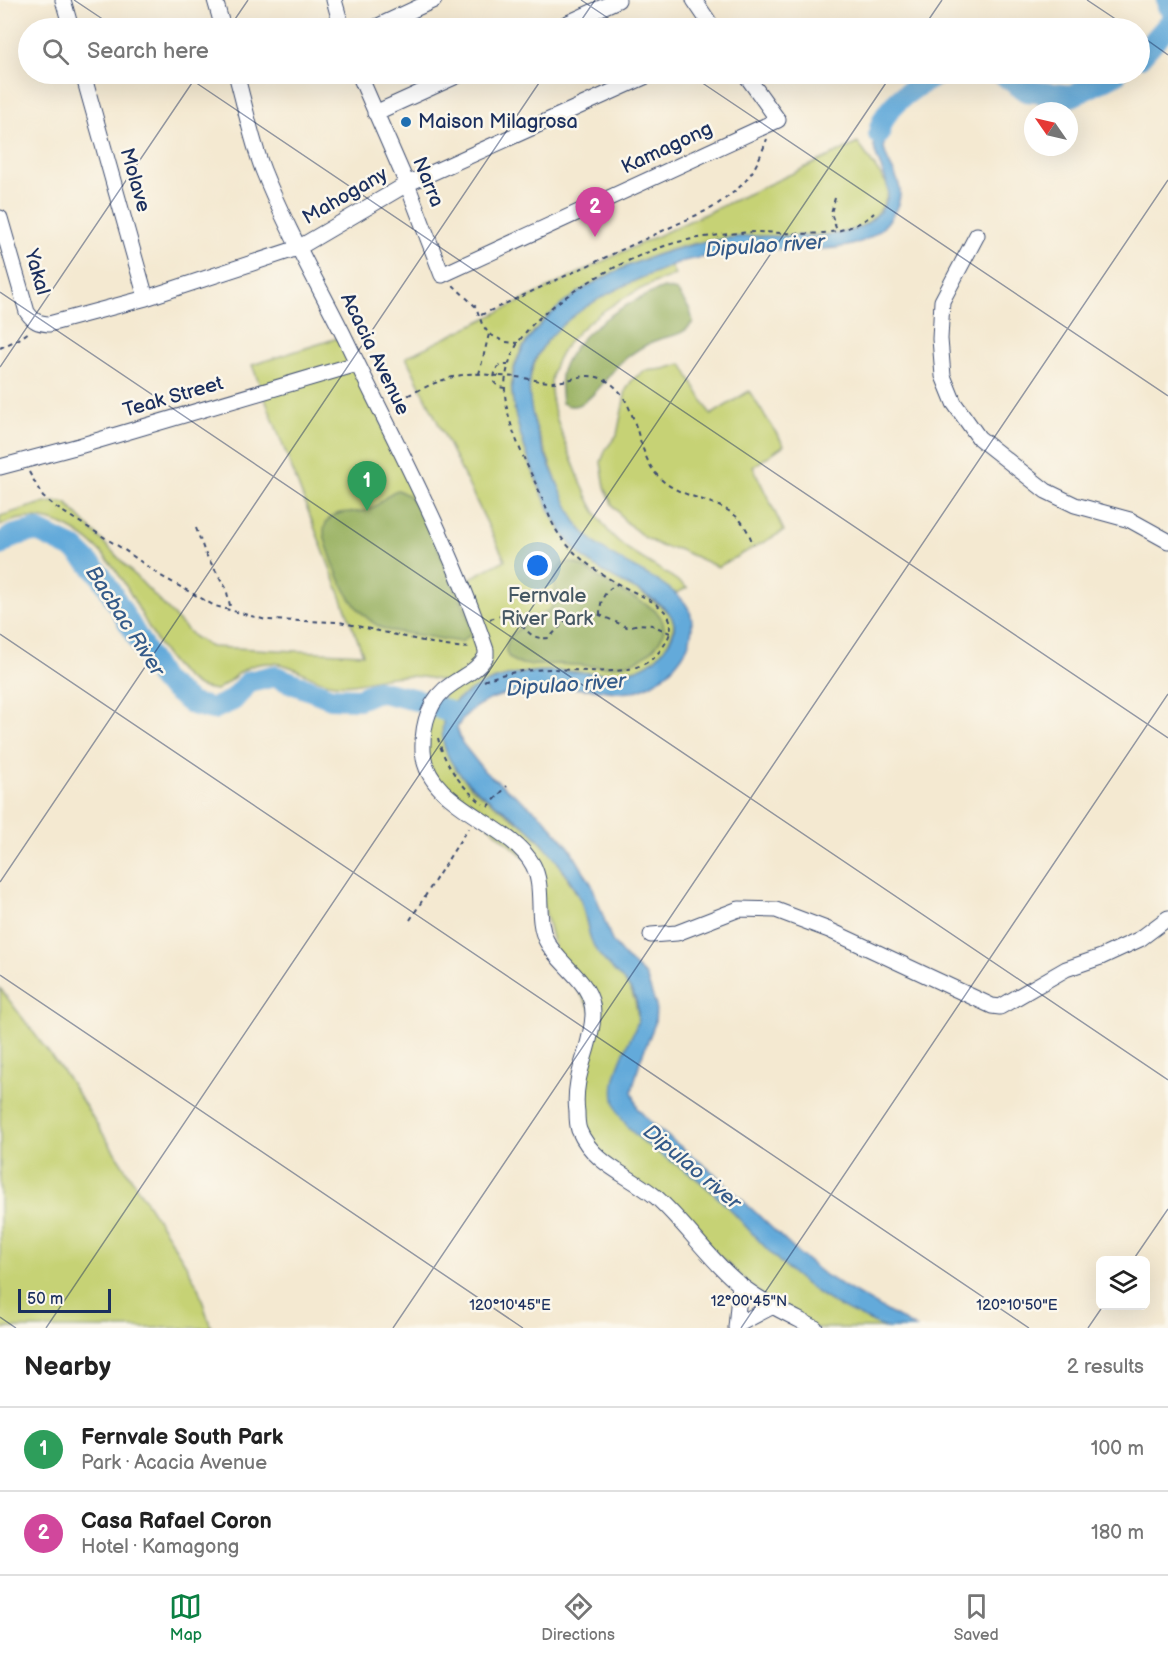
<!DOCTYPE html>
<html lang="en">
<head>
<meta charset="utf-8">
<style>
  :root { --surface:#fff; --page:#f2f2f2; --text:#222; --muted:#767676; --line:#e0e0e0; --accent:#0b8043 }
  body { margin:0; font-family:"Balsamiq Sans",sans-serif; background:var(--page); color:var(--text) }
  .controls { position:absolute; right:18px; bottom:18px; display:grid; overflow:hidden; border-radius:9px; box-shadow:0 6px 24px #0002 }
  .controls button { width:54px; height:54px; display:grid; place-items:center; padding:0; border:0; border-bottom:2px solid var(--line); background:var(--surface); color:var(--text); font:30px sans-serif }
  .compass { position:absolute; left:1024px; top:102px; width:54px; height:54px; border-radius:50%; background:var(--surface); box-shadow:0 6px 24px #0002; rotate:304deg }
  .scale { position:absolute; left:18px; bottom:15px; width:93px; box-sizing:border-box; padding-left:6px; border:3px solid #1b2f5e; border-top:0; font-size:16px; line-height:21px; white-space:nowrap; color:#1b2f5e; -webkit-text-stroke:4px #fbf7ec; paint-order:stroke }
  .you { position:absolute; left:538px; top:566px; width:21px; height:21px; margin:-15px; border:4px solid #fff; border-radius:50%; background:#1a73e8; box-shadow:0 0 0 9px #1a73e833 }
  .badge { display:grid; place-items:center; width:39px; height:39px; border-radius:50%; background:var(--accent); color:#fff; font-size:20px; font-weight:700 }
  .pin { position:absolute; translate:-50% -50px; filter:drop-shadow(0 2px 3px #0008) }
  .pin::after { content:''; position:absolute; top:32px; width:21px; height:18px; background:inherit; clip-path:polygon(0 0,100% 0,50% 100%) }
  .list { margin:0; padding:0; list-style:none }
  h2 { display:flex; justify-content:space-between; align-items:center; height:78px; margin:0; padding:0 24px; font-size:26px }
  h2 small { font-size:20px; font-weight:400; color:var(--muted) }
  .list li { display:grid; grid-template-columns:39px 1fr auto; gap:18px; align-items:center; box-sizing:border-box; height:84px; padding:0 24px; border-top:2px solid var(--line) }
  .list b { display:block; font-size:22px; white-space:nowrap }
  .list p { margin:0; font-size:20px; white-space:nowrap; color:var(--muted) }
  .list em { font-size:20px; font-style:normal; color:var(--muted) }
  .icon { flex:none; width:33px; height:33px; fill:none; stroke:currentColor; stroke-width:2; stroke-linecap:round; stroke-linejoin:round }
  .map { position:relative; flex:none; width:1168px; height:1328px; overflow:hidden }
  .search { position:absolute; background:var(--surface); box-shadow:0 6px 24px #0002; left:18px; right:18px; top:18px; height:66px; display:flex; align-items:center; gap:15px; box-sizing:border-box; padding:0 21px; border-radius:33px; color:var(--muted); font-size:22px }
  .sheet { height:246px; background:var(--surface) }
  nav { display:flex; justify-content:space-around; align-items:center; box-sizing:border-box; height:84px; border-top:2px solid var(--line); background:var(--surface); font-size:16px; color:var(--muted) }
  nav a { display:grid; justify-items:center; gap:3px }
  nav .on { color:var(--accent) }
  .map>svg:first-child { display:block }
  .green { fill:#c6d274; stroke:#708069; stroke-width:1.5 }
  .forest { fill:#9cb466; stroke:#5c7262; stroke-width:1.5 }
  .water { fill:#63aada; stroke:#3f6c9c; stroke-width:1.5 }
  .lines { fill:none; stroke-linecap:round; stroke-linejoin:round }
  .river { stroke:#63aada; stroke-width:22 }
  .minor-casing { stroke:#3c4b6f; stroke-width:17 }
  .path { stroke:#3c4b6f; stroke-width:2; stroke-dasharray:4.5 4.5; stroke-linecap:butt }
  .minor { stroke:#fff; stroke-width:15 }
  .path-bridge { stroke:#3c4b6f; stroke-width:2; stroke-dasharray:4.5 4.5; stroke-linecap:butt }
  .ticks { fill:none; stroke:#1b2f5e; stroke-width:1.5; stroke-opacity:0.45 }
  .poi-dot { fill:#1f6fb2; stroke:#fbf7ec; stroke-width:2 }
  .labels { text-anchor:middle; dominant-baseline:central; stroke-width:5; stroke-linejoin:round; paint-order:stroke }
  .poi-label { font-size:20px; fill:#1b2f5e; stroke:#fbf7ec; text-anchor:start }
  .street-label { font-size:20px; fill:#1b2f5e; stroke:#fbf7ec }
  .park-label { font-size:20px; fill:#465864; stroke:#fbf7ec }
  .water-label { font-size:21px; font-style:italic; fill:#345a89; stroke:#fbf7ec }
  .ticks-label { font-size:15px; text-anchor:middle; fill:#1b2f5e; stroke:#fbf7ec; stroke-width:5; stroke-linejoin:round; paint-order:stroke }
</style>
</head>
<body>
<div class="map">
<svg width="1168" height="1328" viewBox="0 0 1168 1328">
  <rect width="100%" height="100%" fill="#fbf7ec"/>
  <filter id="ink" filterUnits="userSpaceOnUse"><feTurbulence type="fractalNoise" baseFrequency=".0167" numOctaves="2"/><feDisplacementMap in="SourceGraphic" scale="12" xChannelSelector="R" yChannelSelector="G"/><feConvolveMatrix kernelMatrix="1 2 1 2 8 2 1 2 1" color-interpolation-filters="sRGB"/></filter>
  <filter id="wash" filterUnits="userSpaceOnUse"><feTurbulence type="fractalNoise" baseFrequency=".008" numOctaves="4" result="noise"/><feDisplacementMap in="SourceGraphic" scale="24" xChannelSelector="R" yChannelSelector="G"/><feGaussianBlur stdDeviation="1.35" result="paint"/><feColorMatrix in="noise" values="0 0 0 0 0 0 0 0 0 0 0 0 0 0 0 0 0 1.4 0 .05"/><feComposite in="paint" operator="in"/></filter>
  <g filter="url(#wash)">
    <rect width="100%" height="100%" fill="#f4e9d1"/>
    <path class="green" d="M858,143L889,187C886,207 872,224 853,230C833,236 811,235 790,236C764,236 738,237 713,240C648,249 523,304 512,377C507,410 539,494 557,523C563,532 576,540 585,547C604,562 622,578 641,593C651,600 661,606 671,614L674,623L673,632L668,643L657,659L643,668L623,674L548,671L512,675L492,680L458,699L448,708L443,720L446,750L455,767L472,788L529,830L556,859L581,901L590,937L598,953L628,984L635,1001L639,1021L630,1040L628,1128C652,1149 680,1164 704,1185C718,1197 732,1210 744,1223C767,1245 786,1271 813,1290C835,1306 861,1317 885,1328H815L773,1306L656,1197L613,1168L578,1128L593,1013L557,957L533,865L428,772L423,734L450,684C428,675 407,674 383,678C364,682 347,687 328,683C302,676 290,659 259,664C243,666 229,683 216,690C210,689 203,688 198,686C159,663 143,610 119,575C94,537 46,502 0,526V516C20,511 46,498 66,503L194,637L211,647L363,654L252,365L341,337L459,584L505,560L406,357L614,256Z
      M671,266L675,275C633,289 562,327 552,375C547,401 561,431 570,455C580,481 591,510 609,532C631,557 662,567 687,588L674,594C645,569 600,558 578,525C565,507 556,479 548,458C540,438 530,415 529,392C529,323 616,287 671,266Z
      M682,364L711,415L749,391L784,445L753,467L784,531L718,567L678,549L663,547L644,537L625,521L612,504L605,487L601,462L606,449L617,435L626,390L632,380L644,371L664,369Z
      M0,988L67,1077L185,1263L198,1287L211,1328H0Z"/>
    <path class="forest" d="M664,288L677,291L690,310L693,322C683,336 672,335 657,340C643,345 632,353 621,362C607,375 584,418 562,403C561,393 559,381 562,371C574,332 628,301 664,288Z
      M398,490L409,496L418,506L428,524L452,582L462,601L472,628L471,634L461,642L386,630C355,616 340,585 330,554C327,545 321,532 326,523C336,507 353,515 368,510C381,506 385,493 398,490Z
      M564,563C569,563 573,562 577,564C587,568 596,576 604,581C614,588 626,594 636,599C645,604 656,609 661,618C672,637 647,657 632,662C609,670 582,665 559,664C546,664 530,667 518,663C512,661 506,656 506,650C506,626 538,623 551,608C563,594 545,578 564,563Z"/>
    <path class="water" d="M891,108C887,120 883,133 884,147C887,171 910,182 895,211C869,259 816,247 772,249C744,251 715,255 688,260C678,262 669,266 661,270C632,281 606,293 580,311C559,326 537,346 531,372C522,411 550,467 566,502C570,510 574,520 579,527C584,533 590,538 595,543C622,566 663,577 685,603C697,618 692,642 682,656C670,673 651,688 631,692C619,694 604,690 592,689C551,687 477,686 457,728L462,743L485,772L542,816L569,847L592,885L612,941L626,958L646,976L656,1006L655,1023L640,1061L632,1091L638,1109L652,1124L714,1173L798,1253L826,1276L916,1328C907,1328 896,1328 887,1328C878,1326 868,1320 859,1316C832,1304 807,1287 785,1267C756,1240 732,1208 701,1182C675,1161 633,1143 618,1112C606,1087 620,1061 631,1037C633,1033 638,1024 638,1019C641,987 614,975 598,953C586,937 588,915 579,897C568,874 551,852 533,833C502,803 435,777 443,723C445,708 454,701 467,693C492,677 522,671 552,671C589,670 637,685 663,650C669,642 676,633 674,623C671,603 628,587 612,577C598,569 583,559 573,547C548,518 514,429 512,391C511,378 515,364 521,352C558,281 677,239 752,236C785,235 842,242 869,222C916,185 858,164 878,123C881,117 887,113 891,108Z"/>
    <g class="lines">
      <path class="river" d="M1167,0L1168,6
        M1140,57L1168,25
        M1002,74L1026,91L1072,96L1116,74
        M879,134C882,106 917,85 939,74
        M0,545L12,536L36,530L75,549L101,575L162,680L192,704L213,709L233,700L249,682L274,676L331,698L359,699L377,691L421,701L452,713"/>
    </g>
  </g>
  <g filter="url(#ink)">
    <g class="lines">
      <defs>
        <path id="minor" d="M63,0L71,28
          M215,0L223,28
          M334,0L342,28
          M694,0L713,28
          M374,28L434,0
          M557,28L618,0
          M83,74L146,298
          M236,74C245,105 251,139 263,170C286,228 317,282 345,338C394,440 450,542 486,650V656C478,670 465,675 452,684C429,698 422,725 423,751C426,807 510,822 533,865C545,888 535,917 546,940C559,967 594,981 593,1015C592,1048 572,1075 577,1112C577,1118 577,1124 579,1130C593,1164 629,1175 656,1197C683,1221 704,1252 730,1276C754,1299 786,1313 815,1328
          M359,74L407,184L442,275L778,120L745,74
          M375,113L461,74
          M0,218L27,312C34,322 38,323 49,324L146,298L298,248L407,184L651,74
          M977,235L942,301L940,339L943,376L954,403L979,438L1046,491L1075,505L1130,520L1168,541
          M0,467L79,446L357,364
          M651,935L677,933L739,909L776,910L829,930L992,1006L1000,1007L1066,969L1101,957L1140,939L1168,918
          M737,1325L773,1306
          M736,1328L740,1284"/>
      </defs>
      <use href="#minor" class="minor-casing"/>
      <path class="path" d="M835,198L831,213L837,231
        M453,285L476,307L482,324L489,334L505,342L518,343
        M481,315L712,208C746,184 752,179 767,139
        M0,348L19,339L29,332
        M479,374L489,334
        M516,377C528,378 540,382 552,382C573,382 584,370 605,380C639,397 634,449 657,475C678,500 718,497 740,520C746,527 750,536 753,544
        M505,388L499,387L494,382C494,372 496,364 508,365
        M392,403C414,393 438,379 462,375C474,372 487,375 500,376
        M29,472L43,497L57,508L123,549L161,576L215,606L266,620L339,622L445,646L470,648
        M196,528L205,553L226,588L231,610
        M600,615C600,600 604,591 617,584
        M490,619L501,616L515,617C526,630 531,640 549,638L567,619L590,615H600L627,627L639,624L652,625L670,633
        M484,681C503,672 529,670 550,669C579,669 629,679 653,658C663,649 677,630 668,616C661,603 633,592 620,585C604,576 587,565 573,551C568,546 562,539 558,533C550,521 546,506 540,493C526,462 508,429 505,394C504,378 509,357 518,343C543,301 631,254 678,242C700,237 732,233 754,232C795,232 841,242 874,213
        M438,738C444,764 462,788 483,804
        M488,807L507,786
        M410,920L468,828"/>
      <use href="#minor" class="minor"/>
      <path class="path-bridge" d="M500,376L516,377"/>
    </g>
  </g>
  <path class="ticks" d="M74,0L116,28M581,0L623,28M1087,0L1129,28M229,28L248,0M576,28L595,0M923,28L942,0M1140,35L1168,55M183,74L1168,738M689,74L1168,396M0,292L1168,1080M0,367L198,74M0,634L1029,1328M0,882L545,74M0,975L523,1328M1133,1260L1168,1209M0,1317L16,1328M46,1328L892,74M393,1328L1168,180M741,1328L1168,694M1088,1328L1103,1306"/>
  <circle class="poi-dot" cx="406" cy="122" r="6"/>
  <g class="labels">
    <g class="poi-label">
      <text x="418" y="122">Maison Milagrosa</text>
    </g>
    <g class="street-label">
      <text transform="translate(667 148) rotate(-25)">Kamagong</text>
      <text transform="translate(135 180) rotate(74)">Molave</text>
      <text transform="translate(428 182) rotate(68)">Narra</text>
      <text transform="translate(345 196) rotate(-30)">Mahogany</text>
      <text transform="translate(37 272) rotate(74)">Yakal</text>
      <text transform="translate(375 354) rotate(64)">Acacia Avenue</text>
      <text transform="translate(173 397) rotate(-16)">Teak Street</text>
    </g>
    <g class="park-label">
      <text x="547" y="596">Fernvale<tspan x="547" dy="23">River Park</tspan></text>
    </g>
    <g class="water-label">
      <text transform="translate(765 246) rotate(-4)">Dipulao river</text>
      <text transform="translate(125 621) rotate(57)">Bacbac River</text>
      <text transform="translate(566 685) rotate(-4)">Dipulao river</text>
      <text transform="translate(692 1167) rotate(40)">Dipulao river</text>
    </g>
  </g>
  <g class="ticks-label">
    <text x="749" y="1306">12°00'45"N</text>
    <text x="510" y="1310">120°10'45"E</text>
    <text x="1017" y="1310">120°10'50"E</text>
  </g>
</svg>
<div class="controls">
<button><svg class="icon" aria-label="layers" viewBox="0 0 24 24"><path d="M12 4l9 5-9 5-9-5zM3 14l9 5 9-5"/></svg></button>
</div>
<svg class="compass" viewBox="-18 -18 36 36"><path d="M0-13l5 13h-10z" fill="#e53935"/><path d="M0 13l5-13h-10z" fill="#767676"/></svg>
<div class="scale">50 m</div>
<div class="you"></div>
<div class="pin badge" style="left:367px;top:511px;background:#2e9e5b">1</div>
<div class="pin badge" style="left:595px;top:237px;background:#d1479c">2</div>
<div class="search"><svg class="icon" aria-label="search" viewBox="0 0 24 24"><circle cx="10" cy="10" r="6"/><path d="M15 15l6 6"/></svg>Search here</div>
</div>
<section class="sheet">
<h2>Nearby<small>2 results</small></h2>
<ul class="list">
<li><span class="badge" style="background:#2e9e5b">1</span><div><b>Fernvale South Park</b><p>Park · Acacia Avenue</p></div><em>100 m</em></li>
<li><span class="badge" style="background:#d1479c">2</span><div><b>Casa Rafael Coron</b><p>Hotel · Kamagong</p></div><em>180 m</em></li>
</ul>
</section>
<nav>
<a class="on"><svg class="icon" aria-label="map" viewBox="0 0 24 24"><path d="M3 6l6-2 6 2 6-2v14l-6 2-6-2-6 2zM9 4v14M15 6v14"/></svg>Map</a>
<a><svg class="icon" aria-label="directions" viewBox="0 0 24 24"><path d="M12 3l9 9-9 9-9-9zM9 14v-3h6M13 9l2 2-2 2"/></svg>Directions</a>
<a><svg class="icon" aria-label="saved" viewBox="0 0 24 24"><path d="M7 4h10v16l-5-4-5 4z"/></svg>Saved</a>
</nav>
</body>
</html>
